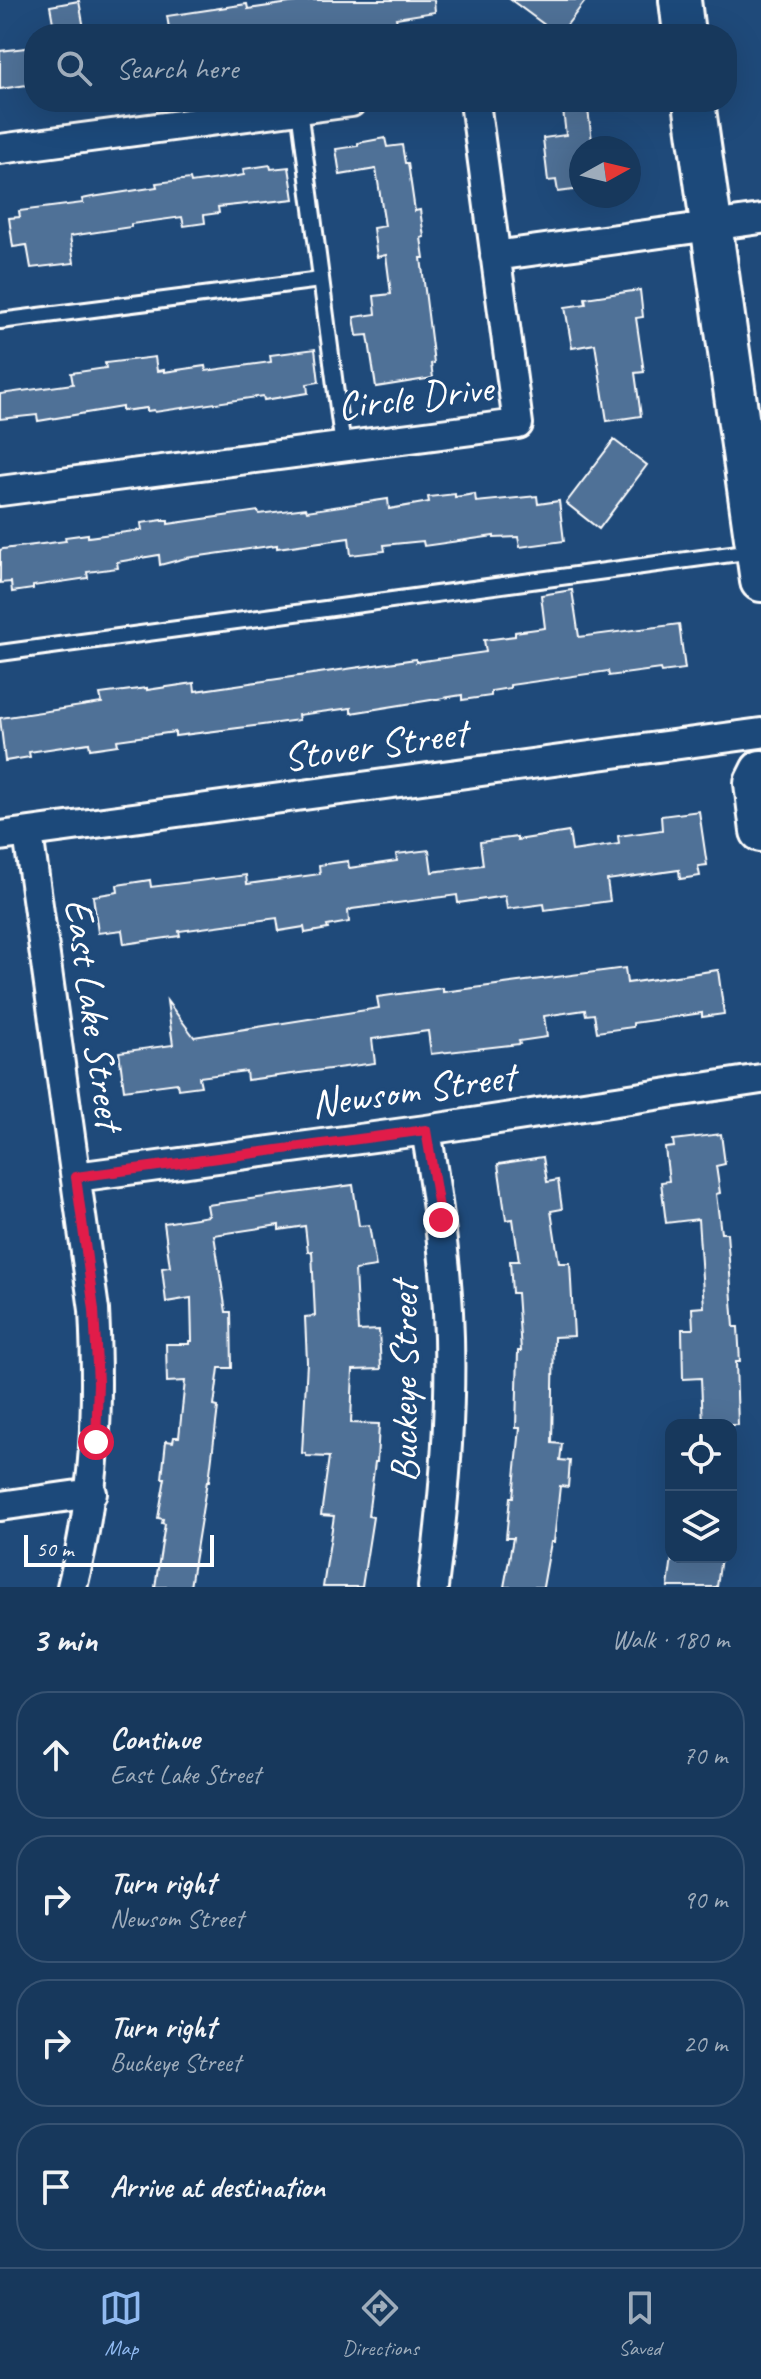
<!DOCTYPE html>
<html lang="en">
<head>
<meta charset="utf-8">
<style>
  :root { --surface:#17385c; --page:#244365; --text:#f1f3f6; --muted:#9eacbb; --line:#365272; --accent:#90b9f0 }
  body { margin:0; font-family:Caveat,sans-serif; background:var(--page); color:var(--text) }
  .controls { position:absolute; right:24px; bottom:24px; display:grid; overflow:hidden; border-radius:16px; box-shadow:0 8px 32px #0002 }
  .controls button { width:72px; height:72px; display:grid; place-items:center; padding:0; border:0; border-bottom:2px solid var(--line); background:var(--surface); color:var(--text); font:40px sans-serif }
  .compass { position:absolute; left:569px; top:136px; width:72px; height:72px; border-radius:50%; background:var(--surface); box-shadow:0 8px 32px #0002; rotate:82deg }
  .scale { position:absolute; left:24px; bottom:20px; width:190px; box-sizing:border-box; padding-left:8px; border:4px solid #fff; border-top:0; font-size:22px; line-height:28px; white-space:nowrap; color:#fff; -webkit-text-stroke:6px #1f4a7a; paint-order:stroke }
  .stop { position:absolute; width:24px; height:24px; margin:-18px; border:6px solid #e11d48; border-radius:50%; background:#fff }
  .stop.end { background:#e11d48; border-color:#fff; box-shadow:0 2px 8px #0008 }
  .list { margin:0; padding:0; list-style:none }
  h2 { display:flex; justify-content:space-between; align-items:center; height:104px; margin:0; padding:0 32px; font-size:34px }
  h2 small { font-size:26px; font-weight:400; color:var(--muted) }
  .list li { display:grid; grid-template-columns:52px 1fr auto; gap:24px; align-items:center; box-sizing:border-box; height:128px; margin:0 16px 16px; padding:0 16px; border:2px solid var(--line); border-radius:32px }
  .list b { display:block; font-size:30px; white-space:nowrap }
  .list p { margin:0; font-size:26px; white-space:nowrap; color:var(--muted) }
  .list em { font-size:26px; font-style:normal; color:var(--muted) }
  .icon { flex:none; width:44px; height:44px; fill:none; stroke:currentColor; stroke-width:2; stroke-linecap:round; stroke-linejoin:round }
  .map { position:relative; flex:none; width:761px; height:1587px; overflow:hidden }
  .search { position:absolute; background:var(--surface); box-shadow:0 8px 32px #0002; left:24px; right:24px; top:24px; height:88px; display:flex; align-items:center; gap:20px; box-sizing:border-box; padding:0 28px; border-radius:32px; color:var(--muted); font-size:30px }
  .sheet { height:680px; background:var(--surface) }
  nav { display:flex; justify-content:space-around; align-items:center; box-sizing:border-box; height:112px; border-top:2px solid var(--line); background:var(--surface); font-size:22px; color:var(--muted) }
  nav a { display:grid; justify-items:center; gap:4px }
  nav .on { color:var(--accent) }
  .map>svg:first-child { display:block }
  .building { fill:#507197; stroke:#fff; stroke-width:2 }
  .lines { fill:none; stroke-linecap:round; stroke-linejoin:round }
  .lane-casing { stroke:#fff; stroke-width:20 }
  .street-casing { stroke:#fff; stroke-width:34 }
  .secondary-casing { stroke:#fff; stroke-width:46 }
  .lane { stroke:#1f4a7a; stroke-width:14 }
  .street { stroke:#1f4a7a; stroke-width:28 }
  .secondary { stroke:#1f4a7a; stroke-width:40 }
  .route { stroke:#e11d48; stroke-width:10 }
  .labels { text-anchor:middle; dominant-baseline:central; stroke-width:7; stroke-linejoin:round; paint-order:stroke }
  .street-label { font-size:40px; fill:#fff; stroke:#1f4a7a }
</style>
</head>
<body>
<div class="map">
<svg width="761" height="1587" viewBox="0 0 761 1587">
  <rect width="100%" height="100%" fill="#1f4a7a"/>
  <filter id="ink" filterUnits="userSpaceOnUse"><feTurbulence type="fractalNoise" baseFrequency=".0125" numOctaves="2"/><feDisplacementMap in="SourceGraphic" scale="16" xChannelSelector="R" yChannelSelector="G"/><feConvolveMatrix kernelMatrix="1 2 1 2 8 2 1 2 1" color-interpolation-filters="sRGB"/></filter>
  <g filter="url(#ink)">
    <path class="building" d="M310,0H434L435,12L396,18L397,22L314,32V34H170L167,16L247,4L248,9Z
      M511,0H586L560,34H557Z
      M79,1L85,34H55L50,6Z
      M34,47V84L0,89V51Z
      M562,102H587L593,148H581V189L558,192L556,180L548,181L543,138L566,135Z
      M385,138L387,147L402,145L405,163H408L415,211L420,210L424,237L421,238L424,258H421L434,363L431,364L433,378L376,387L368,335L357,336L354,317L376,314L374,296L391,294L386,255L377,257L373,228L385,226L376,169L340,175L336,149L358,146V143Z
      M270,165L271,169L289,167L294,199L218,207L219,213L204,215L205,223L184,226L182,217L131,224V227L70,236L74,263L31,268L27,245L13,247L9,218L20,217L19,211L83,203L82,199L92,197L157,187L156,183L190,179L191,183L232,177L244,175L243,169Z
      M640,290L643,317L636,318L644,372L635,373L641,416L607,421L595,344L572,348L565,307L586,304L585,298Z
      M315,349L319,382L307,384L308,393L264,400L263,396L155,412L154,410L147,411V408L122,411V407L38,421L37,415L0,419V394L73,384L71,373L106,368L105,363L155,357L157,371L164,370V372L205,366L206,371L271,362L270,355Z
      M614,440L647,465L599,529L566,503Z
      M455,494V497L475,494L476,502L537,496L538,504L559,501L564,541L520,547L518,537L494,538V536L424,546L423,541L384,545L385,551L351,555L349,538L277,548V545L186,558L160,565L159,555L117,562L118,568L87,572L88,578L33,586V589L12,592L11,582L0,583V550L3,549L66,541L65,537L88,534V537L142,530L141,523L163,520V521H168V524L258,511L259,514L306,508L307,511L388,499L389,509L429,502L428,497Z
      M572,590L579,637L679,624L685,669L661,672L660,669L609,676L608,671L510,685V688L491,691V696L462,700V695L351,713V708L298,715L299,720L262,725L175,736V732L117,740L118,745L90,749L89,743L29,752L30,757L5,761L0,718L102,703L100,694L147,688V690L194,683L195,691L416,659V662L486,652L484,640L515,636V632L545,628L541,595Z
      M699,811L707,865L698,866L700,876L680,879L679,870L607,880L610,901L545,910L544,904L507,909L505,896L458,903L457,895L352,909L348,911L349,922L327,926L328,929L305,933L304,927L279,931L277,918L179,931L180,936L124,944L122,930L98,933L93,896L118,892L117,885L150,880L151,887L246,875L247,884L320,874L319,865L348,861L349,868L397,861L396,854L429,850L432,872L483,865L480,842L517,837V840L569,832L572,851L619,844L618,836L662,830L661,816Z
      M625,968L627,983L718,970L724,1014L702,1017V1013L633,1023V1027L597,1032L594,1014L586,1015L585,1010L544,1016L547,1037L519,1041L520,1044L431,1054L428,1031L372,1039L375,1063L247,1080L246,1071L199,1077L201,1086L178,1089L177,1083L124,1090L119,1052L173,1045L167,1001L194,1037L379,1008L377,997L443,988V992Z
      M721,1134L725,1164L716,1166L720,1193L716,1194L721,1233H727L734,1327H738L740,1362H736L738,1425H703L701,1378L683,1379L682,1329H693L692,1308L704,1307L698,1219L666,1223L661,1182L669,1181L665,1148L674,1147L673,1140Z
      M543,1157L547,1182L558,1180L562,1209L551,1211L559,1263H570L574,1336L554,1337L552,1443L562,1444L560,1460L570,1461L568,1487L560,1486L554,1542H551L543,1587H504L513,1538H506L510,1497H513L520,1428H516L518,1351H521L517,1293H512L510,1261H519L513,1219L506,1220L498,1164Z
      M353,1185L359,1226L369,1225L376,1267L355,1270L358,1331L379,1330L381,1369L353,1370L351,1423L379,1424L377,1462H375L368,1516L373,1517L362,1587H323L334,1516L321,1515L329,1457L306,1456V1454L302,1453L307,1362L305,1317L315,1316L312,1251L308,1252L305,1226L279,1230V1225L214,1235L226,1312H231L232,1368H219L214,1406L218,1407L209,1481H207L190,1587H155L165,1524L162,1523L163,1519L158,1518L165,1478H162L166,1441L173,1442L174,1437H179L185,1381L167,1382L166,1344H189V1341H192L191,1298L166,1302L162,1268L170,1267L164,1223L209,1216L207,1205Z
      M672,1557H721L717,1587H668Z"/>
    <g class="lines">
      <defs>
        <path id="lane" d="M299,109L343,447
          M0,321L320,280
          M0,653L753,551"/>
        <path id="street" d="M0,149L351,102
          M495,256L761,219
          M0,491L518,424L475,102
          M28,833L94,1310C99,1406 96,1493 72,1587
          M0,836L761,733
          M426,1130C436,1190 445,1251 448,1312C453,1404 445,1496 433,1587
          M76,1177L426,1130L761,1079
          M0,1506L92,1493"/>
        <path id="secondary" d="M680,0L684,34
          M694,102L761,581
          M761,771L755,783L761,831"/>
      </defs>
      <use href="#lane" class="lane-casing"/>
      <use href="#street" class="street-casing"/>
      <use href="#secondary" class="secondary-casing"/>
      <use href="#lane" class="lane"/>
      <use href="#street" class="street"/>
      <use href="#secondary" class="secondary"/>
    </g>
  </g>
  <g class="lines" filter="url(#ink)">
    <path class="route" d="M96,1442L98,1383L94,1310L76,1177L426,1130L441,1220"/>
  </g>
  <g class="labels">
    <g class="street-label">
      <text transform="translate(415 397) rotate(-7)">Circle Drive</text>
      <text transform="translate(375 745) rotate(-8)">Stover Street</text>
      <text transform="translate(94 1014) rotate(82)">East Lake Street</text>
      <text transform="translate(413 1090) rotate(-8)">Newsom Street</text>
      <text transform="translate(404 1382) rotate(-90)">Buckeye Street</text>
    </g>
  </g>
</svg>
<div class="controls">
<button><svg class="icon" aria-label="locate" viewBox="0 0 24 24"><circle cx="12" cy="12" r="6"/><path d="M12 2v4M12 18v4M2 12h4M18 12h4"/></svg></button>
<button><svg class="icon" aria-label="layers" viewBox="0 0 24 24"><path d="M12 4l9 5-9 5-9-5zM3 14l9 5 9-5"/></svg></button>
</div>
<svg class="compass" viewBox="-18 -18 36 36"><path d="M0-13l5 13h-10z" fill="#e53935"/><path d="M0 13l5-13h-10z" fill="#9eacbb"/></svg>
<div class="scale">50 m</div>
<div class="stop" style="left:96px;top:1442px"></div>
<div class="stop end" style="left:441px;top:1220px"></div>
<div class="search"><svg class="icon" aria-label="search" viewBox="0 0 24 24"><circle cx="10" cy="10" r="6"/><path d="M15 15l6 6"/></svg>Search here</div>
</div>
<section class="sheet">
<h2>3 min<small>Walk · 180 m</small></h2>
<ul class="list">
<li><svg class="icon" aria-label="ahead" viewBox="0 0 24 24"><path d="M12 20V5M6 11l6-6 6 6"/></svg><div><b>Continue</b><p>East Lake Street</p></div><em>70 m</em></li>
<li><svg class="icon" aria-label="right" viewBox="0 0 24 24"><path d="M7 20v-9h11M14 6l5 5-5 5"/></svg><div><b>Turn right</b><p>Newsom Street</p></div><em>90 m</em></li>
<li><svg class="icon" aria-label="right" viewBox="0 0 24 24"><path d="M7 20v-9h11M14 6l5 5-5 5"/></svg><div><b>Turn right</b><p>Buckeye Street</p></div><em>20 m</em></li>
<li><svg class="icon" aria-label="arrive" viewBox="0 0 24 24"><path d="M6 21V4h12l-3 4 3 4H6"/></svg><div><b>Arrive at destination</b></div></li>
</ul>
</section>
<nav>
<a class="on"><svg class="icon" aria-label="map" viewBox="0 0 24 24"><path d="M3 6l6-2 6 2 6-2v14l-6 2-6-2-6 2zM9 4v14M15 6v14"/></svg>Map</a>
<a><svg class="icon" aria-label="directions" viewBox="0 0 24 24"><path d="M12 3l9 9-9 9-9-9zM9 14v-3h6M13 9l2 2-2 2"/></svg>Directions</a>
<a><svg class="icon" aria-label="saved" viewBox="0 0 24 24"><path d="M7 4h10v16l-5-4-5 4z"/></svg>Saved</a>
</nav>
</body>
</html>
